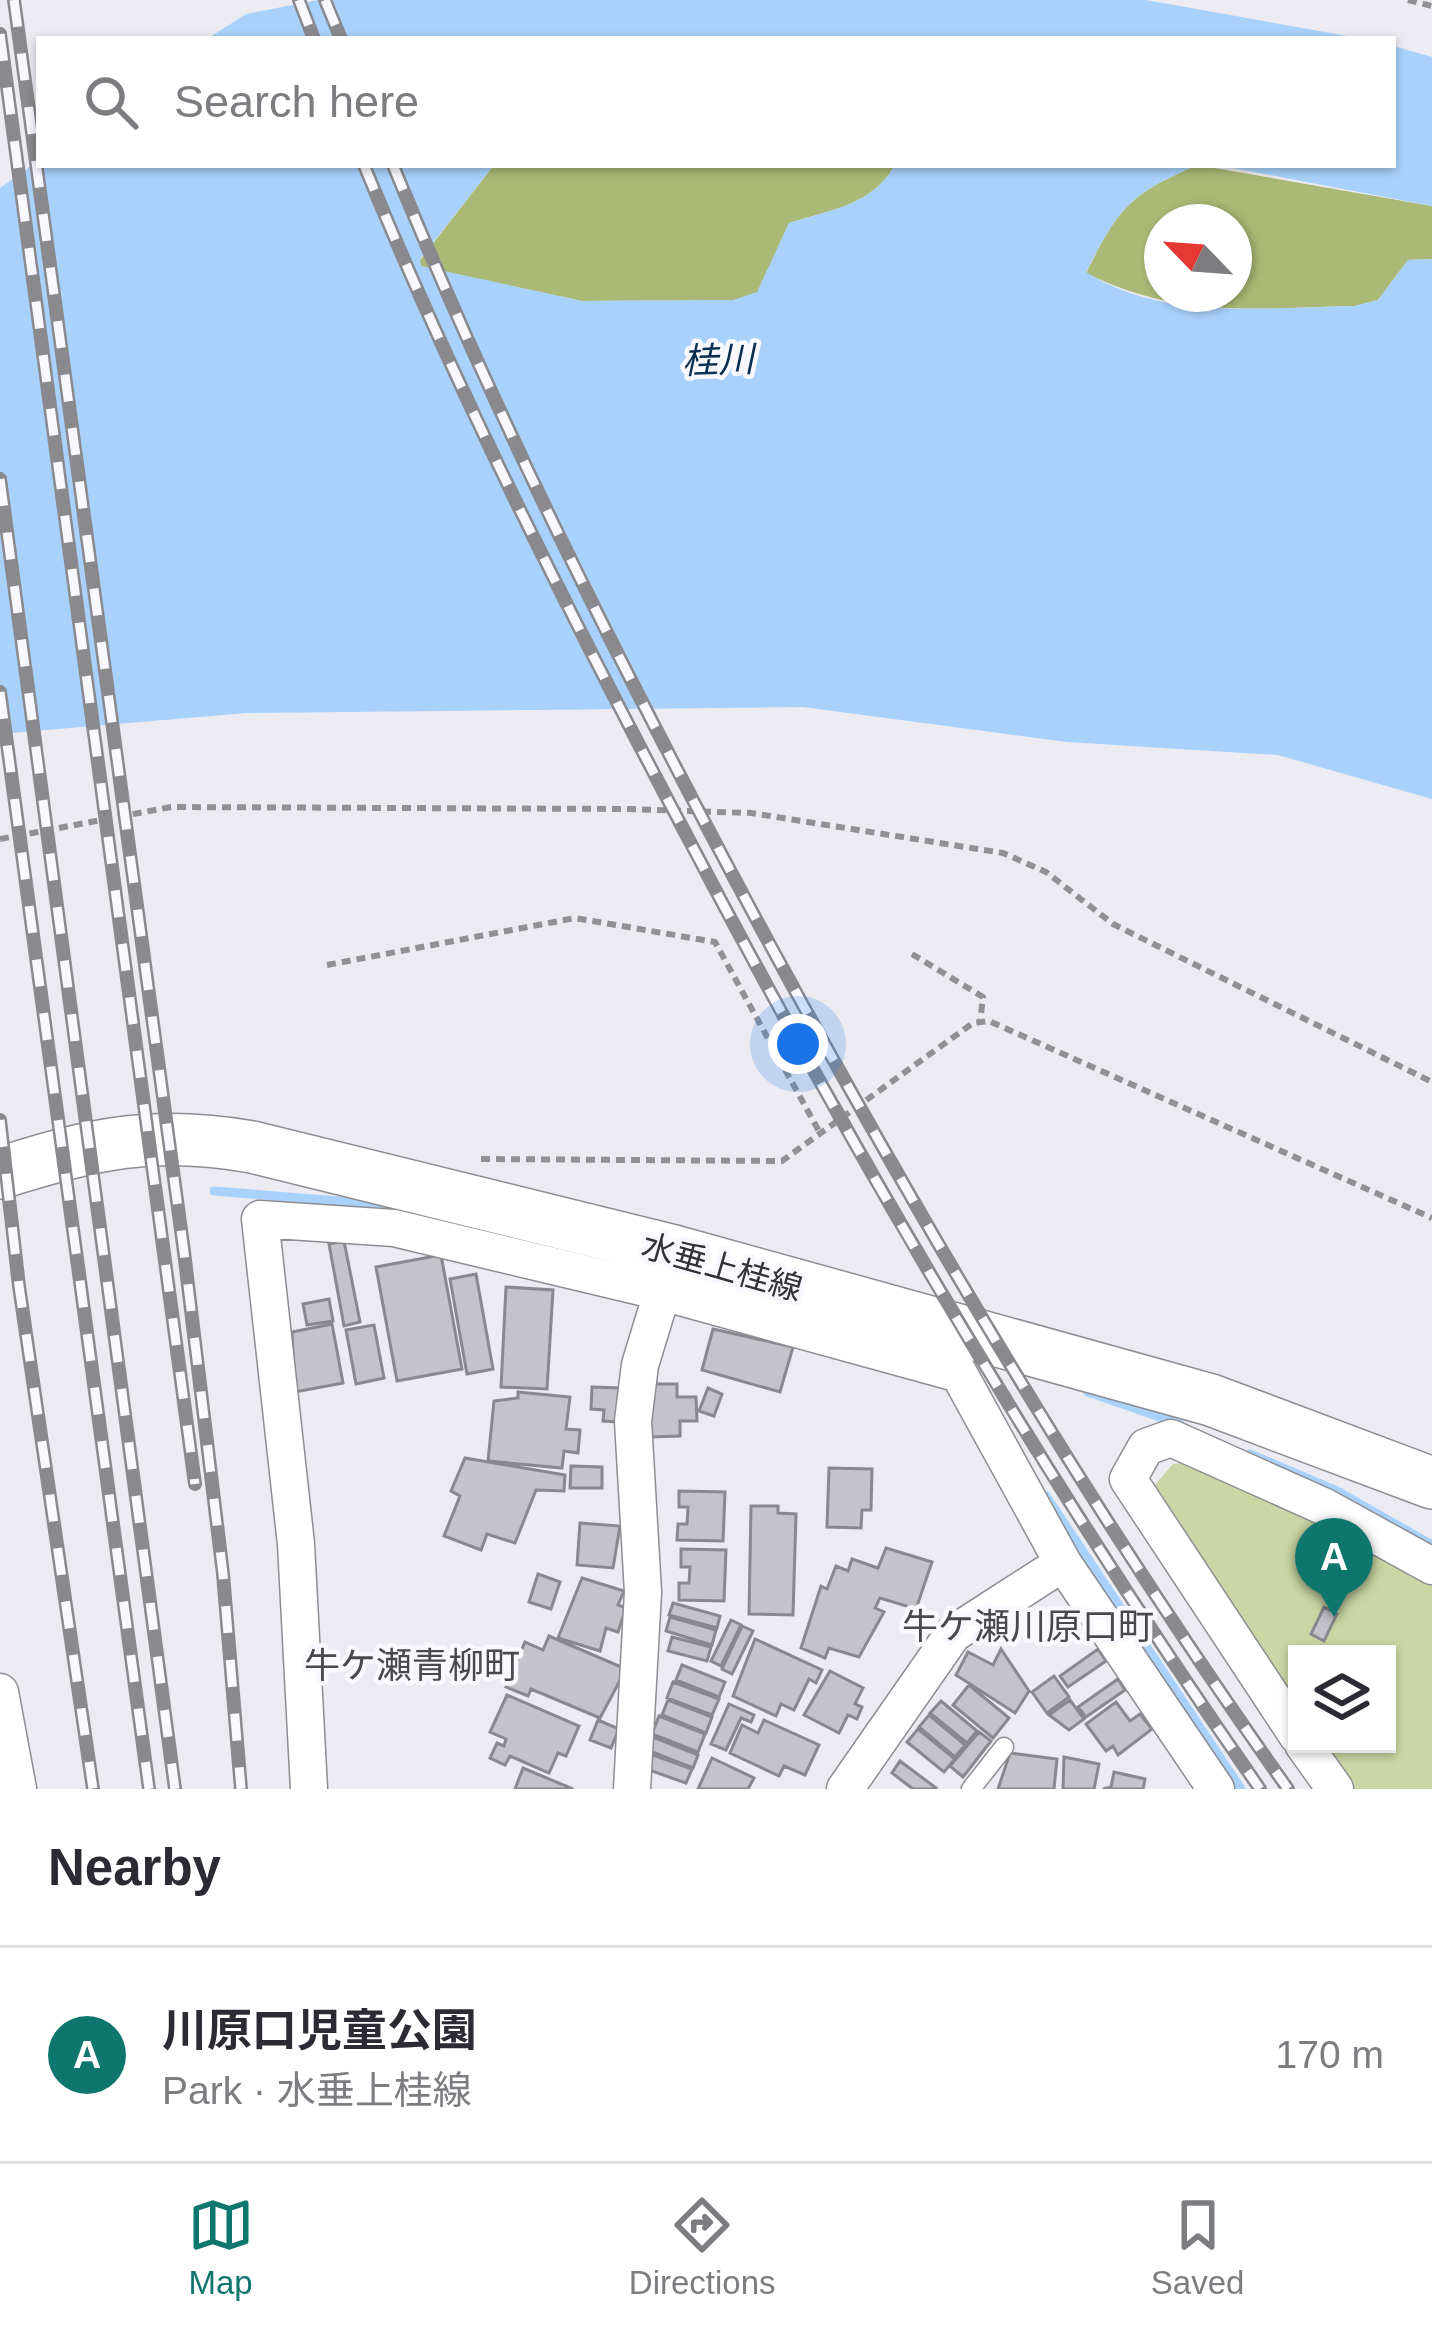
<!DOCTYPE html>
<html lang="en">
<head>
<meta charset="utf-8">
<style>
  :root { --surface:#fff; --page:#f7f7f7; --text:#2b2b33; --muted:#7c7c81; --line:#e1e1e2; --accent:#0f766e }
  body { margin:0; font-family:Helvetica,"Noto Sans JP",sans-serif; background:var(--page); color:var(--text) }
  .controls { position:absolute; right:36px; bottom:36px; display:grid; overflow:hidden; border-radius:0px; box-shadow:0 3px 9px #0004 }
  .controls button { width:108px; height:108px; display:grid; place-items:center; padding:0; border:0; border-bottom:3px solid var(--line); background:var(--surface); color:var(--text); font:60px sans-serif }
  .compass { position:absolute; left:1144px; top:204px; width:108px; height:108px; border-radius:50%; background:var(--surface); box-shadow:0 3px 9px #0004; rotate:295deg }
  .you { position:absolute; left:798px; top:1044px; width:42px; height:42px; margin:-30px; border:9px solid #fff; border-radius:50%; background:#1a73e8; box-shadow:0 0 0 18px #1a73e833 }
  .badge { display:grid; place-items:center; width:78px; height:78px; border-radius:50%; background:var(--accent); color:#fff; font-size:39px; font-weight:700 }
  .pin { position:absolute; translate:-50% -99px; filter:drop-shadow(0 3px 6px #0008) }
  .pin::after { content:''; position:absolute; top:63px; width:42px; height:36px; background:inherit; clip-path:polygon(0 0,100% 0,50% 100%) }
  .list { margin:0; padding:0; list-style:none }
  h2 { display:flex; justify-content:space-between; align-items:center; height:156px; margin:0; padding:0 48px; font-size:51px }
  h2 small { font-size:39px; font-weight:400; color:var(--muted) }
  .list li { display:grid; grid-template-columns:78px 1fr auto; gap:36px; align-items:center; box-sizing:border-box; height:216px; padding:0 48px; border-top:3px solid var(--line) }
  .list b { display:block; font-size:45px; white-space:nowrap }
  .list p { margin:0; font-size:39px; white-space:nowrap; color:var(--muted) }
  .list em { font-size:39px; font-style:normal; color:var(--muted) }
  .icon { flex:none; width:66px; height:66px; fill:none; stroke:currentColor; stroke-width:2; stroke-linecap:round; stroke-linejoin:round }
  .map { position:relative; flex:none; width:1432px; height:1789px; overflow:hidden }
  .search { position:absolute; background:var(--surface); box-shadow:0 3px 9px #0004; left:36px; right:36px; top:36px; height:132px; display:flex; align-items:center; gap:30px; box-sizing:border-box; padding:0 42px; border-radius:0px; color:var(--muted); font-size:45px }
  .sheet { height:372px; background:var(--surface) }
  nav { display:flex; justify-content:space-around; align-items:center; box-sizing:border-box; height:168px; border-top:3px solid var(--line); background:var(--surface); font-size:33px; color:var(--muted) }
  nav a { display:grid; justify-items:center; gap:6px }
  nav .on { color:var(--accent) }
  .map>svg:first-child { display:block }
  .green { fill:#cad6a4 }
  .forest { fill:#aab975; fill-rule:evenodd }
  .water { fill:#a8d2fc }
  .lines { fill:none; stroke-linecap:round; stroke-linejoin:round }
  .stream { stroke:#a8d2fc; stroke-width:9 }
  .building { fill:#c4c3c9; stroke:#89888e; stroke-width:3 }
  .service-casing { stroke:#8d8d93; stroke-width:21 }
  .minor-casing { stroke:#8d8d93; stroke-width:39 }
  .secondary-casing { stroke:#8d8d93; stroke-width:54 }
  .path { stroke:#919195; stroke-width:6; stroke-dasharray:9 6; stroke-linecap:butt }
  .service { stroke:#fff; stroke-width:18 }
  .minor { stroke:#fff; stroke-width:36 }
  .secondary { stroke:#fff; stroke-width:51 }
  .rail-casing { stroke:#8a8a8e; stroke-width:14 }
  .rail { stroke:#f8f8fe; stroke-width:9; stroke-dasharray:27; stroke-linecap:butt }
  .labels { text-anchor:middle; dominant-baseline:central; stroke-width:9; stroke-linejoin:round; paint-order:stroke }
  .street-label { font-size:33px; fill:#333335; stroke:#f8f8fe }
  .water-label { font-size:36px; font-style:italic; fill:#093051; stroke:#f8f8fe }
  .neighbourhood-label { font-size:36px; fill:#48484d; stroke:#f8f8fe }
</style>
</head>
<body>
<div class="map">
<svg width="1432" height="1789" viewBox="0 0 1432 1789">
  <rect width="100%" height="100%" fill="#ebebf1"/>
  <path class="green" d="M1187,1462L1342,1529L1432,1581V1789H1351L1321,1744H1387V1654H1297V1708L1154,1486L1173,1464Z"/>
  <path class="forest" d="M494,165H895C873,205 830,210 789,223L758,292L734,300L582,301L421,267L420,260Z
    M1197,165L1432,206V259L1408,260L1378,300L1355,306C1254,308 1179,319 1086,273C1119,208 1128,195 1197,165ZM1162,222H1234V294H1162Z"/>
  <path class="water" d="M318,0H1146L1364,39H207L246,14Z
    M1393,46L1432,57V206L1217,165H1393Z
    M39,160V165H494L420,259L421,266L582,301L734,300L757,292L789,223C830,210 873,205 895,165H1197C1128,195 1120,207 1086,272C1165,322 1266,307 1355,306L1378,300L1408,260L1432,259V799L1278,755L1067,742L803,707L246,713L0,734V188Z"/>
  <g class="lines">
    <path class="stream" d="M214,1191L388,1205
      M1088,1392L1180,1424
      M1250,1454L1337,1491L1432,1545
      M1046,1496L1241,1789"/>
  </g>
  <path class="building" d="M344,1241L360,1322L344,1326L329,1244Z
    M441,1255L462,1369L397,1381L376,1267Z
    M476,1274L493,1369L467,1374L450,1279Z
    M506,1287L553,1290L547,1389L501,1387Z
    M329,1299L333,1321L307,1325L303,1304Z
    M332,1324L343,1383L295,1392L292,1332Z
    M374,1325L384,1378L356,1384L346,1330Z
    M713,1329L793,1347L780,1392L702,1370Z
    M649,1384H677V1397H696L697,1421H680V1436L650,1437Z
    M592,1387L620,1388L617,1422L603,1421L604,1410L591,1409Z
    M708,1388L722,1394L714,1416L699,1411Z
    M518,1392L570,1397L566,1429L580,1430L578,1453L564,1451L562,1468L488,1461L494,1401L518,1398Z
    M465,1458L565,1475L564,1491L536,1490L515,1543L487,1534L481,1550L444,1536L460,1496L451,1491Z
    M571,1466L602,1467V1488H570Z
    M829,1468L872,1469L871,1510H862L861,1528L827,1527Z
    M679,1491L725,1492L723,1541L677,1540L678,1524H687L688,1507H679Z
    M751,1506H778V1513L796,1514L793,1615L749,1614Z
    M580,1523L620,1526L613,1568L577,1565Z
    M886,1548L932,1562L916,1609L880,1598L875,1608L884,1612L859,1657L829,1648L825,1658L801,1648L821,1586L827,1589L836,1566L848,1571L852,1559L878,1568Z
    M681,1549L726,1550L724,1601L679,1600V1583H689L690,1567H681Z
    M538,1574L560,1582L551,1609L529,1602Z
    M582,1578L624,1591L618,1605L626,1608L618,1632L606,1628L600,1651L558,1638Z
    M673,1603L720,1616L717,1628L669,1615Z
    M1324,1607L1337,1614L1324,1641L1311,1634Z
    M670,1617L716,1630L712,1645L666,1631Z
    M731,1620L741,1625L721,1666L711,1661Z
    M742,1626L753,1631L732,1674L722,1669Z
    M549,1636L626,1669L600,1718L531,1689L528,1696L506,1687L525,1642L543,1650Z
    M672,1637L711,1647L707,1661L668,1651Z
    M755,1639L822,1670L816,1683L809,1679L794,1710L781,1704L776,1716L733,1696Z
    M1001,1649L1029,1691L1015,1713L956,1675L968,1652L993,1665Z
    M1098,1649L1106,1661L1068,1687L1060,1676Z
    M682,1665L725,1682L719,1697L676,1680Z
    M830,1671L863,1688L855,1704L862,1707L857,1719L848,1715L839,1733L804,1715Z
    M1054,1676L1069,1697L1047,1713L1032,1692Z
    M1118,1679L1125,1690L1086,1717L1078,1707Z
    M673,1682L719,1699L712,1715L667,1698Z
    M969,1685L1009,1718L993,1738L953,1705Z
    M507,1695L579,1726L566,1756L558,1753L549,1773L510,1756L505,1765L490,1758L497,1743L504,1746L506,1739L490,1732Z
    M668,1700L712,1717L706,1733L662,1715Z
    M1070,1700L1084,1719L1069,1730L1049,1715Z
    M941,1701L977,1731L967,1743L930,1713Z
    M1116,1702L1130,1721L1140,1714L1152,1729L1118,1755L1113,1746L1106,1751L1086,1724Z
    M729,1704L754,1715L751,1722L741,1718L726,1750L711,1744Z
    M929,1715L965,1745L955,1757L919,1727Z
    M659,1716L705,1734L698,1752L652,1734Z
    M598,1720L619,1729L611,1748L590,1740Z
    M764,1720L819,1745L805,1775L784,1766L779,1776L730,1753L742,1725L758,1733Z
    M918,1729L955,1759L944,1772L907,1742Z
    M979,1732L991,1741L963,1777L950,1766Z
    M648,1735L698,1755L693,1768L642,1748Z
    M1010,1753L1057,1759L1054,1789H998Z
    M653,1755L692,1769L686,1783L646,1769Z
    M1064,1757L1099,1764L1094,1789H1063Z
    M712,1758L754,1778L748,1789H698Z
    M900,1761L936,1788L935,1789H913L892,1773Z
    M523,1768L573,1789H515Z
    M1114,1772L1145,1779L1143,1789H1103L1111,1787Z"/>
  <g class="lines">
    <defs>
      <path id="service" d="M971,1789L1004,1747"/>
      <path id="minor" d="M947,1352L1063,1563L1216,1789
        M0,1692L18,1789
        M1297,1735L1128,1479L1146,1447L1171,1438L1325,1507L1432,1566
        M1303,1744L1335,1789
        M309,1789L296,1544L260,1219L394,1228L662,1292L956,1373
        M632,1789L643,1592L633,1421L640,1365L669,1270
        M845,1789L953,1634L1063,1563"/>
      <path id="secondary" d="M0,1173C94,1143 153,1130 252,1147L674,1251L1211,1400L1432,1483"/>
    </defs>
    <use href="#service" class="service-casing"/>
    <use href="#minor" class="minor-casing"/>
    <use href="#secondary" class="secondary-casing"/>
    <path class="path" d="M1408,0L1432,6
      M0,839L171,807L629,809L751,813L1003,853L1046,872L1113,924L1432,1082
      M912,954L983,997L980,1023
      M327,965L575,918L715,942L821,1135
      M481,1159L782,1161L973,1023L989,1021L1432,1218"/>
    <use href="#service" class="service"/>
    <use href="#minor" class="minor"/>
    <use href="#secondary" class="secondary"/>
    <defs>
      <path id="rail" d="M14,0L184,1252L223,1574L241,1789
        M299,0L314,39
        M325,0L341,39
        M0,34L195,1484
        M364,165C456,389 566,607 679,821C854,1155 1044,1480 1260,1789
        M393,165C500,427 628,681 762,930C922,1225 1093,1515 1288,1789
        M0,479L175,1789
        M0,692L149,1789
        M0,1120L19,1286L93,1789"/>
    </defs>
    <use href="#rail" class="rail-casing"/>
    <use href="#rail" class="rail"/>
  </g>
  <g class="labels">
    <g class="street-label">
      <text transform="translate(722 1267) rotate(16)">水垂上桂線</text>
    </g>
    <g class="water-label">
      <text transform="translate(718 360) rotate(-2)">桂川</text>
    </g>
    <g class="neighbourhood-label">
      <text x="1028" y="1626">牛ケ瀬川原口町</text>
      <text x="412" y="1665">牛ケ瀬青柳町</text>
    </g>
  </g>
</svg>
<div class="controls">
<button><svg class="icon" aria-label="layers" viewBox="0 0 24 24"><path d="M12 4l9 5-9 5-9-5zM3 14l9 5 9-5"/></svg></button>
</div>
<svg class="compass" viewBox="-18 -18 36 36"><path d="M0-13l5 13h-10z" fill="#e53935"/><path d="M0 13l5-13h-10z" fill="#7c7c81"/></svg>
<div class="you"></div>
<div class="pin badge" style="left:1334px;top:1617px">A</div>
<div class="search"><svg class="icon" aria-label="search" viewBox="0 0 24 24"><circle cx="10" cy="10" r="6"/><path d="M15 15l6 6"/></svg>Search here</div>
</div>
<section class="sheet">
<h2>Nearby<small></small></h2>
<ul class="list">
<li><span class="badge">A</span><div><b>川原口児童公園</b><p>Park · 水垂上桂線</p></div><em>170 m</em></li>
</ul>
</section>
<nav>
<a class="on"><svg class="icon" aria-label="map" viewBox="0 0 24 24"><path d="M3 6l6-2 6 2 6-2v14l-6 2-6-2-6 2zM9 4v14M15 6v14"/></svg>Map</a>
<a><svg class="icon" aria-label="directions" viewBox="0 0 24 24"><path d="M12 3l9 9-9 9-9-9zM9 14v-3h6M13 9l2 2-2 2"/></svg>Directions</a>
<a><svg class="icon" aria-label="saved" viewBox="0 0 24 24"><path d="M7 4h10v16l-5-4-5 4z"/></svg>Saved</a>
</nav>
</body>
</html>
